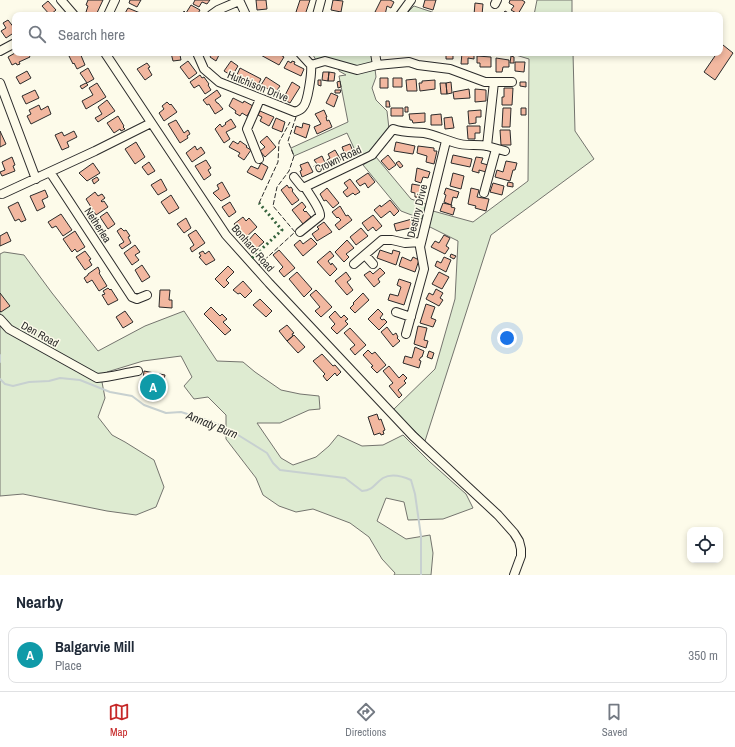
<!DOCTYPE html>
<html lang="en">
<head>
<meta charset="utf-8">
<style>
  :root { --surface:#fff; --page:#f2f2f3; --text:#1f2937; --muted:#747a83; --line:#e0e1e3; --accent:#c62828 }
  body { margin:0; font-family:"Archivo Narrow",sans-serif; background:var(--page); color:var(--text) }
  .controls { position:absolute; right:12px; bottom:12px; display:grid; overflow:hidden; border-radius:8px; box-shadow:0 2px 6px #0003 }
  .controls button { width:36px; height:36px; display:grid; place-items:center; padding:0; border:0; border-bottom:1px solid var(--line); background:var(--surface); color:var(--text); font:20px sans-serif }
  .you { position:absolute; left:507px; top:338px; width:14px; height:14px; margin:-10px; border:3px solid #fff; border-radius:50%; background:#1a73e8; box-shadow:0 0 0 6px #1a73e833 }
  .badge { display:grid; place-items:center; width:26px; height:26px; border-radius:50%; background:var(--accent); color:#fff; font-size:13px; font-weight:700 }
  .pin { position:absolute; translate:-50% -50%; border:2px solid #fff; box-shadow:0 1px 4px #0006 }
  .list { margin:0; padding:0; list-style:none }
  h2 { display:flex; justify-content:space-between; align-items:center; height:52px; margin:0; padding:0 16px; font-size:17px }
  h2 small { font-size:13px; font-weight:400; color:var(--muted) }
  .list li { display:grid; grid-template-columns:26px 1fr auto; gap:12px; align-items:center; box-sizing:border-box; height:56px; margin:0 8px 8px; padding:0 8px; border:1px solid var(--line); border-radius:8px }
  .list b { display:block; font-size:15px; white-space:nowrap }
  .list p { margin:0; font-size:13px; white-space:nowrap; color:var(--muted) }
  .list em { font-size:13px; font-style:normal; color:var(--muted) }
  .icon { flex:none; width:22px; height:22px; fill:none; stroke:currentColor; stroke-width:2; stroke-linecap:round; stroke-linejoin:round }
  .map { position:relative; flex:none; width:735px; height:575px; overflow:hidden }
  .search { position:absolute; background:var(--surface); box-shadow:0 2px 6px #0003; left:12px; right:12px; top:12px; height:44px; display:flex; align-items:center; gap:10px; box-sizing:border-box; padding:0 14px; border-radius:8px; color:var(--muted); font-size:15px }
  .sheet { height:116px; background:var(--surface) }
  nav { display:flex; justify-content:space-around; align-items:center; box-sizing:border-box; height:56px; border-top:1px solid var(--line); background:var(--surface); font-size:11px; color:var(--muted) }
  nav a { display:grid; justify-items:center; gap:2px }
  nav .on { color:var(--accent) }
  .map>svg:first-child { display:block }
  .green { fill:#deebd1; stroke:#74746e }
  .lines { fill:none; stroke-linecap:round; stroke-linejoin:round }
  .stream { stroke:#c7d0d0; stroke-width:2 }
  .building { fill:#f2b8a0; stroke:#2b2b2b }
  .minor-casing { stroke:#2b2b2b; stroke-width:10 }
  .minor { stroke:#fdfbea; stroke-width:8 }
  .hedge { stroke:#34623c; stroke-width:3; stroke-dasharray:2 3; stroke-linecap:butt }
  .fence { stroke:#2b2b2b; stroke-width:1; stroke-dasharray:5 2; stroke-linecap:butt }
  .labels { text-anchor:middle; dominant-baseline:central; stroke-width:3; stroke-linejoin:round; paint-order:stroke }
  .street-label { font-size:11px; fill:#2b2b2b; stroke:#fdfbea }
  .water-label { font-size:12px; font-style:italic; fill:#2b2b2b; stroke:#fdfbea }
</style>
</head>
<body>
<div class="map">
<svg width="735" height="575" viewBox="0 0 735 575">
  <rect width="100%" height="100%" fill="#fdfbea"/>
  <path class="green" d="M537,0H572V15H534Z
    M414,6L441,15H405Z
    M314,53H373L376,77L372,88L376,100L387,111L389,129L370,151L359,159L347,133L294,156L291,148L348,122L339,76L346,75L339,71L338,61L316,60L313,55Z
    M509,53H573L575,131L594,159L491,235L425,441L393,410L435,369L455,299L458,241L428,226L433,211L473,222L528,181L529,59Z
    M376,157L411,199L426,204L422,219L401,211L363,165Z
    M4,252L24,255L52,293L98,351L145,326L184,311L217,361L243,362L255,372L281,390L300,394L319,396L320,409L309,410L280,423H257L281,458L293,465L316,457L329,446L338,435L362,446L383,445L403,435L430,462L466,494L473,508L443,519L408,520L404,502L386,498L377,521L406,539L430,535L433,553L431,575H394L395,573L382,559L369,537L350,523L313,509L296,512L279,506L263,495L256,478L226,439V415L208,397L194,399L184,386L192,377L181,356L143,361L107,372L102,382L105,398L98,417L112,435L125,442L154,460L164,487L156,507L136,515L107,511L23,494L0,496V254Z"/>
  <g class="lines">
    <path class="stream" d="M0,355V362
      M0,379L5,384L13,386L29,382L49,381L60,378L80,380L110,392L132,396L144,405L166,413L181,412L210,421L230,430L267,453L273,463L280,470L345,478L362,491C374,490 374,484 383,478C392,473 402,476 411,480L415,494L421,536V575"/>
  </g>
  <path class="building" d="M88,0H103L96,15H92L86,12L88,6L86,5Z
    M130,0H141L137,7L129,3Z
    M195,0H210L207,4L202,2L199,7L193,4Z
    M256,0H266L267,9L257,10Z
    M300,0H310L305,15L296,12Z
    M333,0L343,1L341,12L331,10Z
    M381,0H390L394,2L391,8L387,6L385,15L375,12Z
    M425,0H436L433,10L423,7Z
    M510,0H522L525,2L518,14L511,10L514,6L509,3Z
    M48,1L56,10L50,15L42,6Z
    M475,3L483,4L482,15H474Z
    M191,5L200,10L197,15H182L184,11L186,13Z
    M128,8L145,15H124Z
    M505,11L512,15H502Z
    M8,20L15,29V32L6,38L1,31L6,28L3,23Z
    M723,45L733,53L715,80L704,72L717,53H720V49Z
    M15,53H28L30,57L19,62L20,64L17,65L16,63L12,65L8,57Z
    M70,53H80L85,65L77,69L74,63L73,64L69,56L71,55Z
    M171,53H185V54L180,55L181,60L173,61Z
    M212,53H220L216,61L210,57Z
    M257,53H277L284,57L279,65Z
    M446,53H459V54H453V59H446Z
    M462,53H474V59L468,58V64H461Z
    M477,56L491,57V67H480V63H477Z
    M511,56L514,57V63H510Z
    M496,58L509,60V67H503L502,72H496Z
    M188,61L197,73L189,79L180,67Z
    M231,61L238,66L232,76L224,71Z
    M288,61L291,63L292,61L295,62L294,64L304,69L301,76L284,68Z
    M515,62H525L524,72L515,71Z
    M147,63L150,67L148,68L152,75L145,80L137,69Z
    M88,68L94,79L87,83L80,73Z
    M240,68L261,79L257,87L242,78L241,80L236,77Z
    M27,71L31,78L20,84L16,77Z
    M323,72H329L328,81L322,80Z
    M329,72L335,73L334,81H328Z
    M200,75L202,78L204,77L209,84L208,85L211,90L205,94L199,85L194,88L190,82Z
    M266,77L280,86L275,93L261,85Z
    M380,78H388V88H380Z
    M393,78H402V87H393Z
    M416,79L417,91H407L406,80Z
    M318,80H321V86L318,85Z
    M435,80V89L420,91L419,83H422V81Z
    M340,81L341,87L338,88L337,82Z
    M292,82L300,87L290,103L283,99Z
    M451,82L452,93L447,94L446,83Z
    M520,82H526V87L520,86Z
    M86,83L88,85L82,89L80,86Z
    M97,83L106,97L86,109L82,101L93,95L89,88Z
    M440,83H446L447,94H441Z
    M504,88H513L512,105H502V97H504Z
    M469,89L470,98L454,99L453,92Z
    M475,89L486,90V101L475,102Z
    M35,90L39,98L26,104L22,96Z
    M217,90L221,96L215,100L217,103H218L223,109L215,114L209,104L207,105L203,100Z
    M335,90H341L340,93H335Z
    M331,93L338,96L334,107L326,103Z
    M233,98L243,103L244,101L253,106L247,116L242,113L240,116L235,113L236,111L229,106Z
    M107,100L115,111L98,122L95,118L102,114L98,107Z
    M386,101H389L390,107H386Z
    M167,102L170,105L171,104L177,112L164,121L159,113L164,109L162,106Z
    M39,105L41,110L48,106L51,114L31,124L27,116L31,114L29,110Z
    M405,107H408V112H405Z
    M391,108H403V116H391Z
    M503,108H511L510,127H502Z
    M521,108H526V115H521Z
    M324,110L327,117H326L327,121L329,120L332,127L317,134L314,127L321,124L315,114Z
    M481,110V117H476V123L469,124L468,111Z
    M260,111L274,117L269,126L260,121L262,117L258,115Z
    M425,113V122L413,123L412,120H410L409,114Z
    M441,114L442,125H431V115Z
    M118,116L124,126L123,127L125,129L121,131L120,129L114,133L107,123Z
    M452,117L454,128L445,129L444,118Z
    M276,118L285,122L282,132L272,128Z
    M231,119L236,127L226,132L230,139L224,143L215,129L220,124L222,127L226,124L225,123Z
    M176,120L184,133L188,130L190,134L187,136L188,138L180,143L168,124Z
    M303,123L310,125L306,138L294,133L296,126L302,128Z
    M467,126H480V133H475V139H468Z
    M500,130H510L511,145H501Z
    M0,131L6,144L0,147Z
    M74,131L77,137L67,142L69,147L62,150L55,135L62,132L64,136Z
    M267,136L276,147L265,157L260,151L265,147L260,142Z
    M233,141L238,144L240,141L247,146L246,147L251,150L244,160L238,156L240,153L229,147Z
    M136,142L145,157L135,164L125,149Z
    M396,142L415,146L413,154L394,151Z
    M350,144L354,154L344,159L341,153L344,152L342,147Z
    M195,146L197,150L201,147L205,153L192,162L186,153Z
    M418,146L434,148V151H437L434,164L426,162L427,156L417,153Z
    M335,150L341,160L330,166L327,160L330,158L328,154Z
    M388,155L396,165L389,170L381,161Z
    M453,155L472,159L470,167L451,163Z
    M322,156L327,167L316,171L314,166L317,164L314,160Z
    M12,157L15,165L13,166L15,171L2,176L0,172L5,170L2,162Z
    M476,157L483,158L481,163L488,165L486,172L479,170V173L472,171Z
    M206,160L211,168L208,170L211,175L204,180L195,166Z
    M399,161L403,166L400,168L396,163Z
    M506,161L517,163L515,170H513L510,181L495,177L497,170L503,172Z
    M149,162L155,171L148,175L142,167Z
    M308,162L313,172L302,177L300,171L302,170L300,165Z
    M93,163L100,173L87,181L79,173Z
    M261,163L268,167L262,180L247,172L251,166L258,169Z
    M417,168L430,172L428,178L423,177L421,183L415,181Z
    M368,173L375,182L368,188L365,183L360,186L356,181Z
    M453,173L464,176L461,189L450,186Z
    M97,177L99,180L94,184L92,180Z
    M161,179L167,190L158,195L151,185Z
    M350,179L360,192L355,195L353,193L347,197L343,192L348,188L344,183Z
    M222,182L230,196L221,201L213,193L219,189L217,185Z
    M508,182L513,183V187L507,186Z
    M493,183L504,186L502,195L490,192Z
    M412,184L423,186L421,198L415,197V193L411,192Z
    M287,185L289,188L291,187L293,190L292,191L299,200L292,205L281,190Z
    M327,188L339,203L333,208L326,200L324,201L320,194Z
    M446,188L459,192L457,198L453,197L451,205L444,202L446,195L444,194Z
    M471,188L479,190L477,197L489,199L486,211L475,208L476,206L468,204Z
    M45,190L48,197L42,200L45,207L37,211L30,196Z
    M95,192L98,196L102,194L105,198L101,201L102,202L104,201L108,207L96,215L86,199Z
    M171,195L179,208L169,214L161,202Z
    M390,200L399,211L394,216L390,211L381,218L374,210L380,205L381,207Z
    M18,202L26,220L21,222L19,219L15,221L8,207Z
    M230,202L236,212L229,217L222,207Z
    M302,202L306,207L303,210L305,212L306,211L311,217L303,224L292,210Z
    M443,203L452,205L451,207L455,208L453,215L440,211Z
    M340,206L346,216L348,215L352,220L339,230L335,225L341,220L338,217L337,218L332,212Z
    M107,212L115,224L108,229L100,217Z
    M61,214L72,230L63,236L56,226L52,228L48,222Z
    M373,215L382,226L376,231L373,227L368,231L362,223Z
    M243,217L246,221L249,218L257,227L245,238L234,224Z
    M186,218L191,228L184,233L177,224Z
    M412,219L415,227L396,231L394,224Z
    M324,222L332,232L317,241L312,234L319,229L317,227Z
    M121,228L124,231L126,230L130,236L128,237L131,243L122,249L119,245L124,242L117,231Z
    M361,228L368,236L356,245L350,237Z
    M196,230L205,243L192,252L190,248L194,245L188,235Z
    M75,231L85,247L77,252L75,249L72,252L63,239Z
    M7,232L11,241L0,246V236Z
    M255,233L264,242L256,249L248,241Z
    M444,235L450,238L446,246L449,248L445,254L431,247L435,241L439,243Z
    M311,238L317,244L303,256L294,245L300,240L303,244Z
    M347,240L354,248L346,254L349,257L344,262L335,252Z
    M135,245L140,252L135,255L139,260L132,265L124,253Z
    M279,250L295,268L284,277L279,271L283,267L273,255Z
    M380,250L392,254L393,250L400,252L396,265L377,258Z
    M85,251L91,259L89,260L92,265L85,270L76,257Z
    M203,251L205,254L209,251L215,260L206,265L199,257L201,256L199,253Z
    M330,251L334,256L328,261L331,265L332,263L337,269L330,276L317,262Z
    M451,254L456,256L454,259L450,257Z
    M402,257L411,261L413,257L419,260L415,272L399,266Z
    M444,257L451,260L446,272L435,266L437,261L441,263Z
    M142,265L150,277L142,282L135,270Z
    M228,266L234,272L226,280L229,283L224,288L215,279Z
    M98,267L100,272L99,273L107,286L99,291L92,280L87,283L84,278L88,275V274Z
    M380,268L385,273L378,279L380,282L374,287L364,275L370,271L373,274Z
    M297,272L312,289L304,297L289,279Z
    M346,272L351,279L347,282L353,290L347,295L335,281Z
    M439,272L449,277L442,289L432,284Z
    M399,279L411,283L404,305L388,300L390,294L398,296L401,287L397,285Z
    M243,281L252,291L245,298L240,293L238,294L233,290Z
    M108,288L110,290L111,289L118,300L108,305L102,295L105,294L103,291Z
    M436,289L443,293L440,298L443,300L439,306L426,299L429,293L433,295Z
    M160,290H170L169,300H172V308L159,307Z
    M316,290L332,307L321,317L315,311L320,307L310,295Z
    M0,293L10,306L1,312L0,311Z
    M363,293L369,300L355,313L350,308L354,304L353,303Z
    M260,299L272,311L266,317L253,305Z
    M426,304L435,307L431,318L436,320L433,327L420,323Z
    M211,307L220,316L222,314L227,319L223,322L231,330L225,335L204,314Z
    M378,309L383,314L380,318L382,320L384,319L387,322L379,330L368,319Z
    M125,311L133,322L123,328L116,317Z
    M335,311L341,318L344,315L348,319L345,321L348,324L337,334L331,328L335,324L329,317Z
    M287,325L294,333L292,334L293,336L287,341L279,331Z
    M418,326L427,328L424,340L428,341L426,348L414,344Z
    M387,327L393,335L396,333L398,337L397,338L400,341L393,347L381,332Z
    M350,328L366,345L355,355L350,349L355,345L344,333Z
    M294,335L305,347L298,353L287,341Z
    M415,347L424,351L422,357H421L419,360L421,361L419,368L403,363L405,356L412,358Z
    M368,350L372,354L375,352L386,365L377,373L371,367L373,366L363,355Z
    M429,351L434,353L432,359L427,357Z
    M322,354L333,366L335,365L341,372L337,376L335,373L327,381L323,376L325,374L313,361Z
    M389,366L399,378L403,374L407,378L404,381L406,383L398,390L402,395L399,398L389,386L393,383L383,371Z
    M144,371L165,375L163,384L143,380Z
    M377,414L379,420L381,419L385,430L383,431L384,434L381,435L380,433L374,435L368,417Z"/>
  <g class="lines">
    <defs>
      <path id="minor" d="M61,0L74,15
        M239,0L246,15
        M495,4L497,0
        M108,15L115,0
        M211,15L218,10L239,1
        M317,15L321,0
        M400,15L411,0
        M0,51L15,43
        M105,53L226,235L269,283L413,436L498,515L514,533L519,541L521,549V556L514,575
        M197,53L204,69L219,82L295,112C298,111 301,110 303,107C308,102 312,72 311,65L300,53
        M375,53L377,65
        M311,65L325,61L357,70L377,65L409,62L418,65L450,69L485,82H512
        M494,82L487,146L505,151
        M0,83L36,179
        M259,159L247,129L260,99
        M50,172L132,297L137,299L147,295
        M294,177L302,187H305C309,194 321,210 320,216L300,232
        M305,187L372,155L393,129C404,133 413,132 424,133C436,135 447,141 460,144C469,146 478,144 487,146
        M484,193L496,149
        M2,194L95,151L151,123
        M365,255L373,264
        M354,264L382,240H392L405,243L421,242
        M396,312L411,317
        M0,319L9,329L97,378C111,377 124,373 138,371
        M406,334L424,269L420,247L446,141"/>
    </defs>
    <use href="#minor" class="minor-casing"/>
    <use href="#minor" class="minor"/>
    <path class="hedge" d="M252,258L282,230L259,203"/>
    <path class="fence" d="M259,203L278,162L279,142L290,122
      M259,265L295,232L273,206L277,187L289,171L294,156L288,141L296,117"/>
  </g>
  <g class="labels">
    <g class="street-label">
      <text transform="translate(258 86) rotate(22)">Hutchison Drive</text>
      <text transform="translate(338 159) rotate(-25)">Crown Road</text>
      <text transform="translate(417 211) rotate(-76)">Destiny Drive</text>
      <text transform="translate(98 225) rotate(57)">Netherlea</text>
      <text transform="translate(253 248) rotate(49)">Bonhard Road</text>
      <text transform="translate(40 334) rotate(29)">Den Road</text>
    </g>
    <g class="water-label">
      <text transform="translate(212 425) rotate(22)">Annaty Burn</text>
    </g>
  </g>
</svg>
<div class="controls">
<button><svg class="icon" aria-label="locate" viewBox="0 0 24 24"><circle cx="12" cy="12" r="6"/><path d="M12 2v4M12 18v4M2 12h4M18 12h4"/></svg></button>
</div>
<div class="you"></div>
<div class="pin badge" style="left:153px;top:387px;background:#0f9aa8">A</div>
<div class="search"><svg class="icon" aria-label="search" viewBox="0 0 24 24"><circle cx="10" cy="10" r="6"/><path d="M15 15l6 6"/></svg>Search here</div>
</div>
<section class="sheet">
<h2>Nearby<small></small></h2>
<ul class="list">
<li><span class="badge" style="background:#0f9aa8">A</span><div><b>Balgarvie Mill</b><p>Place</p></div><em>350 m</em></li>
</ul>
</section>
<nav>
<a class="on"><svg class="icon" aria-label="map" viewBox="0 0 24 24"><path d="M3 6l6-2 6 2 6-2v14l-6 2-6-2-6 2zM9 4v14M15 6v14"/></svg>Map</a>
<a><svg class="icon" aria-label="directions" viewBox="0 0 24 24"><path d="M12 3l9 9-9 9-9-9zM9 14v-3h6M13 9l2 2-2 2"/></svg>Directions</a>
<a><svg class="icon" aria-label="saved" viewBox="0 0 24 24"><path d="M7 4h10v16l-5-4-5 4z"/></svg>Saved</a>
</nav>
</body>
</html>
